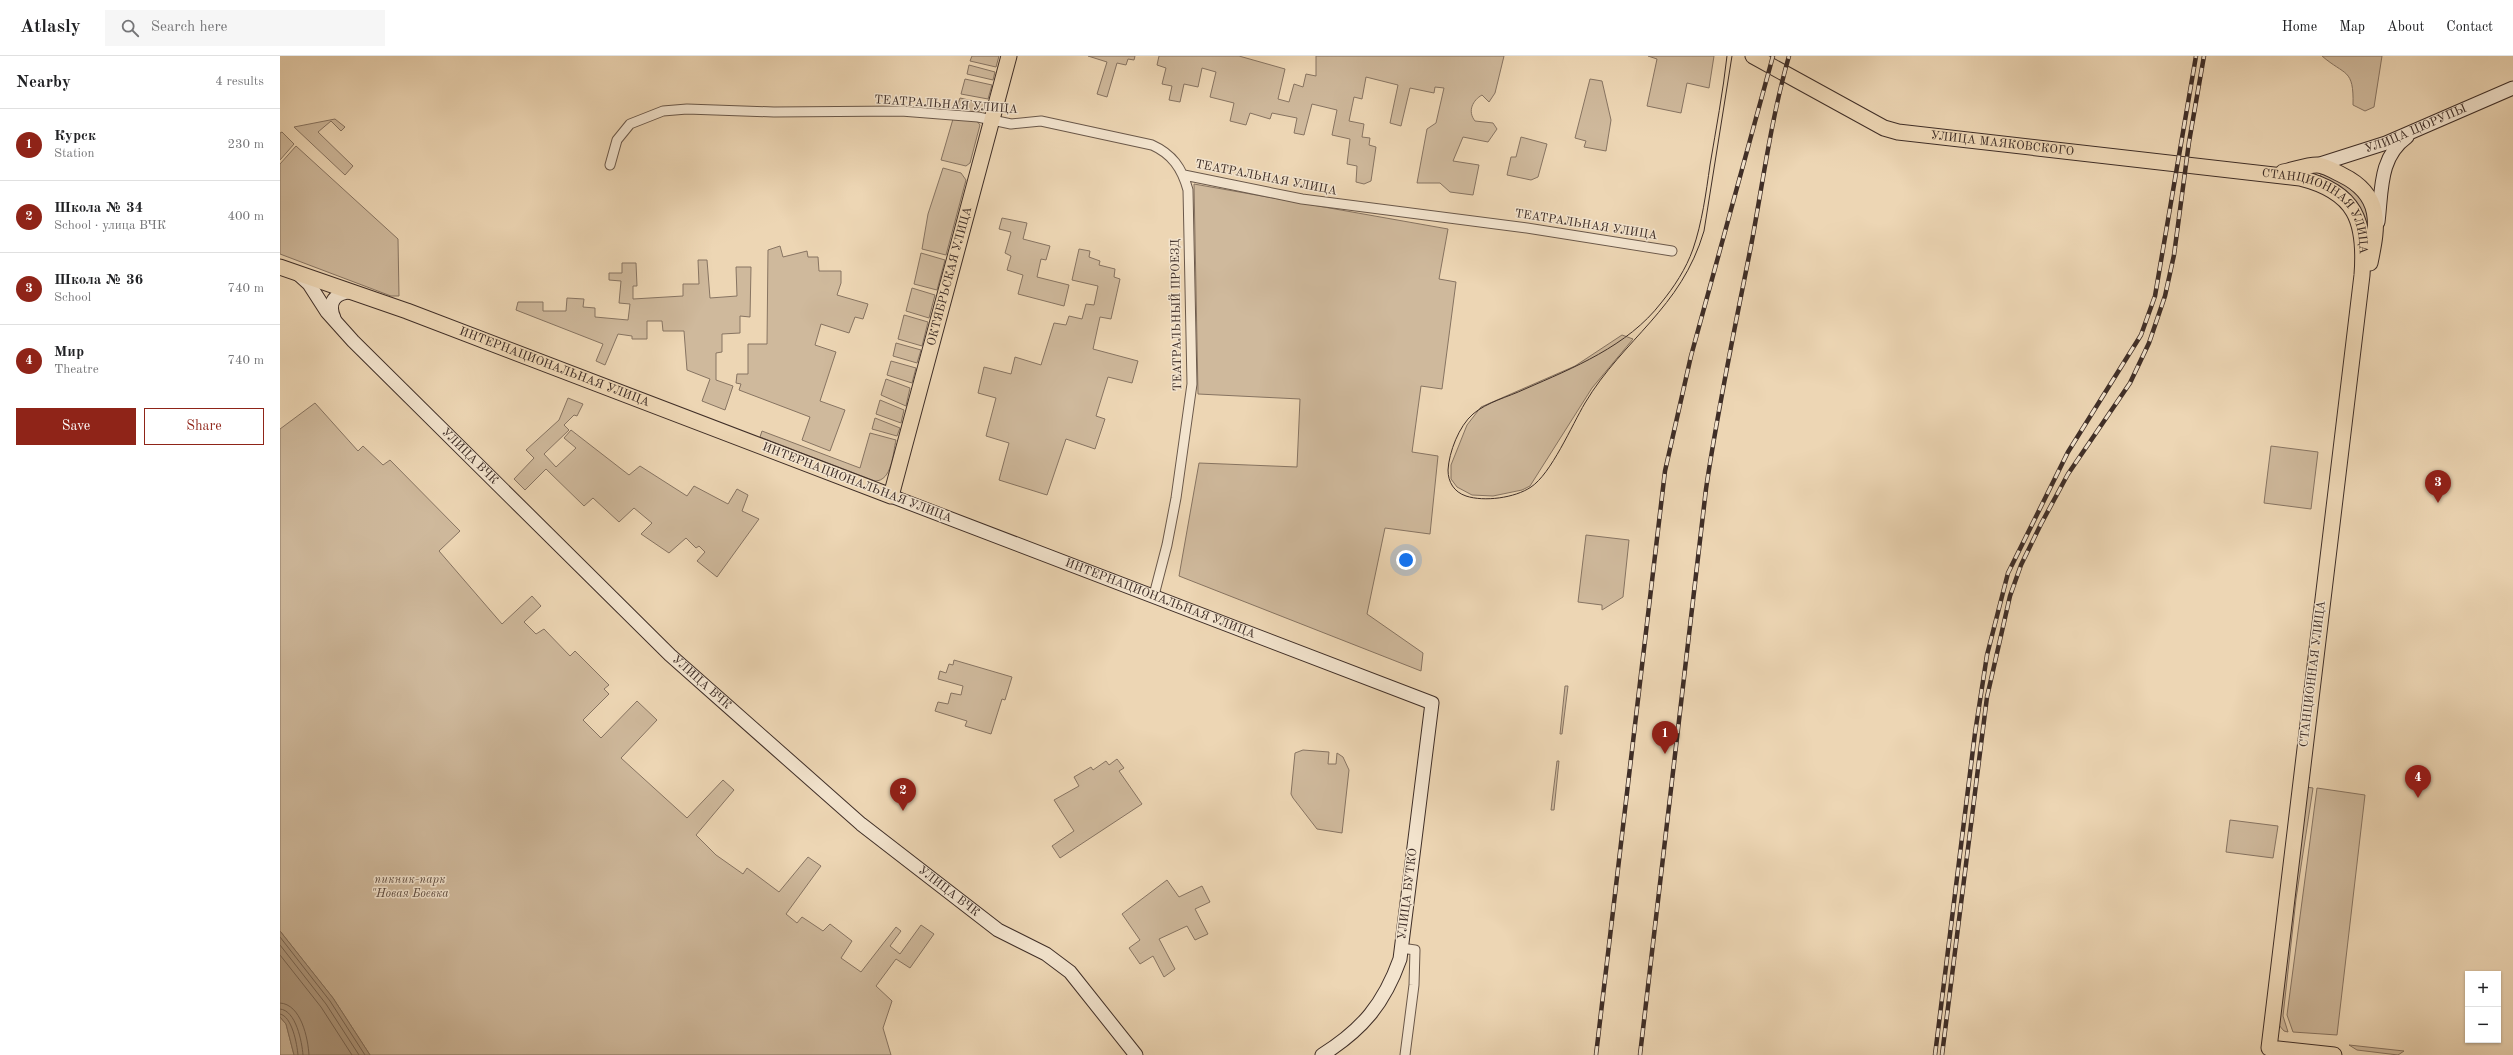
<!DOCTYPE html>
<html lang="en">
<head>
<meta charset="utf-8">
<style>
  :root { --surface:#fff; --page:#f6f6f6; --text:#202124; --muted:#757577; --line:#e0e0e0; --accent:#8f2418 }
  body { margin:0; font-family:"Old Standard TT",serif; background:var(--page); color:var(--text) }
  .controls { position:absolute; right:12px; bottom:12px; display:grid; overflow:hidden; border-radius:0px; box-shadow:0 1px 3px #0004 }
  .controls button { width:36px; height:36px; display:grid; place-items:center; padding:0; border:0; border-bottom:1px solid var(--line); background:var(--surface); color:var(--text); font:20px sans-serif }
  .you { position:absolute; left:1126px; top:504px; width:14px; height:14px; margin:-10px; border:3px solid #fff; border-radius:50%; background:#1a73e8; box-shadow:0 0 0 6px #1a73e833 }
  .badge { display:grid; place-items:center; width:26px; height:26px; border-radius:50%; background:var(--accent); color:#fff; font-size:13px; font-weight:700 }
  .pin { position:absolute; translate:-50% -33px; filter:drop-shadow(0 1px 2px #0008) }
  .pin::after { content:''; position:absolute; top:21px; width:14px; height:12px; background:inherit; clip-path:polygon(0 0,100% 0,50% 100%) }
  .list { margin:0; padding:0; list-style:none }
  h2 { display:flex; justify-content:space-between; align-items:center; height:52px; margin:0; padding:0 16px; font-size:17px }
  h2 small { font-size:13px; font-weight:400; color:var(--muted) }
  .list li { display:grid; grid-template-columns:26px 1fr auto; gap:12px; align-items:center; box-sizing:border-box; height:72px; padding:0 16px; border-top:1px solid var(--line) }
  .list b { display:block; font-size:15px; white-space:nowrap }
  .list p { margin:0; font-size:13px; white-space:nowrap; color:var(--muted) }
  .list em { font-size:13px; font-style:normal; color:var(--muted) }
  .actions { display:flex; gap:8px; padding:12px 16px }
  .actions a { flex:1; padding:9px 0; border:1px solid var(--accent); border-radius:0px; text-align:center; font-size:14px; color:var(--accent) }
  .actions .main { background:var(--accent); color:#fff }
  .icon { flex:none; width:22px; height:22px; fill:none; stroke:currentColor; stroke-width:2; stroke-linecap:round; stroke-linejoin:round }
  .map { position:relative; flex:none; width:2233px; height:999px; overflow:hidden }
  header { display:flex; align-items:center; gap:24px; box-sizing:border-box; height:56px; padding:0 20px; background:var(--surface); border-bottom:1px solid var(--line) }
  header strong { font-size:19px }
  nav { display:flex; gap:22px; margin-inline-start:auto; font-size:14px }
  .search { width:280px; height:36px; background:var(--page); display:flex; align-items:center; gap:10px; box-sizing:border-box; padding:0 14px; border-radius:0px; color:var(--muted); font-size:15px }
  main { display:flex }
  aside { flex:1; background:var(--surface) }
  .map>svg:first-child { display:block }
  .green { fill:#cfb99c; stroke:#877462 }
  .water { fill:#b29d84; stroke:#84715f }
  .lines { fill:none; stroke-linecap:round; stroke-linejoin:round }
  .shore { stroke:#786656; stroke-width:1 }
  .minor-casing { stroke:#6a584a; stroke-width:11 }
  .secondary-casing { stroke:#3f2e27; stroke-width:15 }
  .primary-casing { stroke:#3f2e27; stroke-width:17 }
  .minor { stroke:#f3e4ce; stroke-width:9 }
  .secondary { stroke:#f3e4ce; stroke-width:13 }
  .primary { stroke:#edd6b4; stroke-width:15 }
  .tram { stroke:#3f2e27; stroke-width:1 }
  .rail-casing { stroke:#3f2e27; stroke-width:4.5 }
  .rail { stroke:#f3e4ce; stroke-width:3; stroke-dasharray:9; stroke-linecap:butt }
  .labels { text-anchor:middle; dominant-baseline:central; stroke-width:3; stroke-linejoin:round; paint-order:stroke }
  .street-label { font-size:12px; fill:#3f2e27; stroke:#f3e4ce }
  .park-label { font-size:12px; font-style:italic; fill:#5c4a3e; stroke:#f3e4ce }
</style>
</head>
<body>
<header>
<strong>Atlasly</strong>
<div class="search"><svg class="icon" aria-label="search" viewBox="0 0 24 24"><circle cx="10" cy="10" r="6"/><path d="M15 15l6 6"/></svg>Search here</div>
<nav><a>Home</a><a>Map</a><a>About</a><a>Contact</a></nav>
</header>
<main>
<aside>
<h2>Nearby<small>4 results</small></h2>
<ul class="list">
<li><span class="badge">1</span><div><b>Курск</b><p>Station</p></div><em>230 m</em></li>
<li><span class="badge">2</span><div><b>Школа № 34</b><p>School · улица ВЧК</p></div><em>400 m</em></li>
<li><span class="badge">3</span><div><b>Школа № 36</b><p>School</p></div><em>740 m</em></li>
<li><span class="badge">4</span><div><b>Мир</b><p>Theatre</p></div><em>740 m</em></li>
</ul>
<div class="actions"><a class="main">Save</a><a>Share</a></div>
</aside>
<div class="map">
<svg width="2233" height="999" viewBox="0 0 2233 999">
  <rect width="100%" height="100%" fill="#edd6b4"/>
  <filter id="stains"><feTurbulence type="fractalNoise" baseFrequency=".005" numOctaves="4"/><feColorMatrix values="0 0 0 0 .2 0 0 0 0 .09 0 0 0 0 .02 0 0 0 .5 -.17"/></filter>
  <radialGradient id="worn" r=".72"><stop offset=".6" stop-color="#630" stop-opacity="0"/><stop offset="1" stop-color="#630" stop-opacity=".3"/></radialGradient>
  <path class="green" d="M692,0H719L716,11L690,5Z
    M808,0H855L854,4L848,3L846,9L837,7L827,41L817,38L827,6Z
    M879,0H959L1005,13L998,43L1009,46L1014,28L1023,31L1026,18L1036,20V0H1224L1215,37L1209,46L1202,39C1193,44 1187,55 1195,65L1213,67L1217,73L1208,86L1183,81L1173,105L1199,109L1193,139L1170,136L1160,127H1137L1147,73L1156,67L1164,32L1155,31L1154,37L1130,32L1121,70L1110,67L1118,29L1086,21L1082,43L1074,41L1069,65L1084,68L1082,81L1090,82L1089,89L1096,91L1091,125L1084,128L1076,126L1077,110L1067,108L1070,83L1052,79L1057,54L1032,48L1024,79L1014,77L1017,62L992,57L990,63L970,57L966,69L950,65L954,47L930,41L936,16L922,12L918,31L904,28L900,46L889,44L892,30L882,28L886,12L877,9Z
    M1368,0H1434L1429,32L1407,27L1401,57L1367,50L1377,3Z
    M2042,0H2102L2094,51L2085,55L2073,49C2074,12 2065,20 2042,0Z
    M689,9L715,16L713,24L687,18Z
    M685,23L712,29L708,43L681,38Z
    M1310,23L1322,25L1331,64L1326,95L1304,91L1306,85L1295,82Z
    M680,42L706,48L698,56L675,57Z
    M55,63L65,71L61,75L51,65L38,76L73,110L65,119L14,71Z
    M673,63L696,64L700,69L690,107L686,110L661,104Z
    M2,76L14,88L0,104V77Z
    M1241,81L1267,88L1258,121L1251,124L1227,119L1231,101H1236Z
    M16,90L118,183L119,240H111L0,198V108Z
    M663,112L681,117L686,124L666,199L642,193L648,158Z
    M2042,117H2047L2077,137L2089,154L2088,176L2087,170L2040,120Z
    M914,128L1168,173L1159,223L1176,226L1162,333L1141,330L1132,396L1158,400L1150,478L1105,472L1087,558L1143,597L1141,615L899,520L919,407L1017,411L1020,343L918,338Z
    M722,162L747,167L743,183L770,190L766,204L761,203L757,221L789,229L784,250L738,238L743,219L727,214L731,200L725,197L731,176L719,173Z
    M500,190L503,201L527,195L528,201H538L539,215H561V227L557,239L588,248L583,263L575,261L569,277L541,268L535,289L556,296L540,345L565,354L550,395L522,384L530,361L459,334L461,328L456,327L457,318H468V288H487L488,194Z
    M799,193L810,195L809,201L820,205L819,209L835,213L834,221L840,223L831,263L820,261L813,293L858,305L852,327L828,321L816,360L825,363L815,393L786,383L767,439L719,424L729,387L706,380L716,342L698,337L704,311L731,318L735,301L761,309L774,267L786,269L789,260L802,263L806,248L814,249L818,230L792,224Z
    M641,197L665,204L657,234L634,228Z
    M418,204H427L430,242L457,240L456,211H471L470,261L460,260V277L442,278V296L436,297V324L453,330L445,354L422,345L430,323L407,314L404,275H383L382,265H367V283H352V280L338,278L325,309L316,305L323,288L236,254L238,246H263V255H286L287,242L304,243L303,251L315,252V261L348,264L350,248L339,247L341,225L329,224V217H342V207H356L357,230H353V243L403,240V228H419Z
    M632,232L655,239L649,262L626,255Z
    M624,259L648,266L642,290L618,283Z
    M1342,279L1353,283L1312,332L1250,430L1242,434L1213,440L1192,439L1177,431L1171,423V409L1187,369L1201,351L1295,310Z
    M616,287L641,294L637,307L613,300Z
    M611,305L636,312L632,327L607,319Z
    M606,323L630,332L626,350L601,339Z
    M288,342L303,348L297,360L294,359L284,369L289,374L264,398L276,411L296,392L284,382L291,374L349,419L360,410L407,440L414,430L448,448L457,433L468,439L462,455L479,463L437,521L417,505L425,496L419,490L416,492L406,482L389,497L361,478L372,467L354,452L339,466L313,442L304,450L266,413L245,434L234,423L254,402L246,394L279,364Z
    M600,344L624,354L621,367L596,358Z
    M35,347L78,395L83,390L103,409L110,404L180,475L159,495L222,568L252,540L261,550L244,566L256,578L264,573L290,600L295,595L329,629L324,633L329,638L303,664L321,682L357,645L377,664L341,702L407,762L443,724L454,734L416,779L436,799L463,818L467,812L499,836L528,801L541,810L506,858L517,867L522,861L543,875L550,868L572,885L561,902L581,916L616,871L621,875L610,890L620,898L641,869L654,878L630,912L616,903L596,930L612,945L603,972L611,999H90L53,942L0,875V373Z
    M595,362L620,372L617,380L592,373Z
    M482,375L580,412L590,377L616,384C613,397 612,425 595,425L480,381Z
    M1991,390L2038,396L2031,453L1984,447Z
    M1306,479L1349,484L1343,541L1322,554V549L1298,546Z
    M674,604L732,621L725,644L722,643L711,678L685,670L687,665L655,655L658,646L668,648L671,637L681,639L683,630L658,623L660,615L666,617L669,608L673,609Z
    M1285,630H1288L1282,678H1280Z
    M1023,694L1049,696L1048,708H1056L1057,697L1063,701L1069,714L1062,777L1037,773L1013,742L1011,738L1015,697Z
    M837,703L844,712L839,715L862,748L780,802L772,790L794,775L774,744L799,730L794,721L811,711L813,714L826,705L829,709Z
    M1277,705H1279L1274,754H1271Z
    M2026,731L2033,732L2016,843L2003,960L2008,976L2004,975L1998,968Z
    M2037,732L2085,739L2057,979L2013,976L2007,959Z
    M1950,764L1998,770L1993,802L1946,796Z
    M887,824L899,841L922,830L930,846L915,853L928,878L915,884L907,870L879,883L895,913L884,921L873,900L860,908L849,892L860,884L842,858Z
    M0,961L6,968L14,999H0Z
    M2069,989L2124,995L2118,999L2077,994Z"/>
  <path class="water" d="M0,875L53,942L90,999H14L6,968L0,961Z"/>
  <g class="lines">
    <path class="shore" d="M0,881L50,945L85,999
      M0,889L46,948L79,999
      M0,899L41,951L72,999
      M0,947C21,948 28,982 29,999
      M0,953C16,954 22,986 23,999
      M0,958C12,960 17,988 18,999"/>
    <defs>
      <path id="minor" d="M330,109L337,84L350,68L383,55L407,53L494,56L621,55L698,61L731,68L761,65L872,89C892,98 902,112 908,134L912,328L896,442L887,489L874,539
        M904,119L1022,143L1247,172L1392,195
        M1121,892L1135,894L1134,929L1125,999"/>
      <g id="secondary">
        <path id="s1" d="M2037,109L2106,87L2233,32"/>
        <path d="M2098,166C2102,134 2099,101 2127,81"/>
        <path id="s2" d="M18,218L29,228L47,256L73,285L390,599L581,768L718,874L766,898L790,916L856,999"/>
        <path d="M54,262C47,247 55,236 71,236"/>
        <path id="s3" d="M611,440L1152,647L1120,903C1104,948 1082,974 1042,999"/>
      </g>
      <g id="primary">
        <path id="s4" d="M1473,0L1604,72L1618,76L2020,122C2076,136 2086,165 2082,219L1989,992L2054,999"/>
        <path d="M2003,116C2014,114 2026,109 2037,109C2044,109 2056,116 2062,119C2103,139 2098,169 2090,207"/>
        <path id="s5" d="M0,211L127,255L611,440L729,0"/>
      </g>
    </defs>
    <use href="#minor" class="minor-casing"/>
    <use href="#secondary" class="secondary-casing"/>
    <use href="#primary" class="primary-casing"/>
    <use href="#minor" class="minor"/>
    <use href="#secondary" class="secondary"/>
    <use href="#primary" class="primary"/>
    <path class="tram" d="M1447,0C1443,36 1436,73 1430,109C1426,137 1422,167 1413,193C1406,213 1394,231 1381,247C1348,290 1293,312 1245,333C1228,341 1207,346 1193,358C1179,370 1169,396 1168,414C1168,426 1174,436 1186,440C1204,446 1235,442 1251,431C1271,418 1292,369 1305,347C1344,282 1401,253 1424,175L1452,0"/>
    <defs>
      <path id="rail" d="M1316,999L1385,415L1411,300L1493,0
        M1360,999L1426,433C1438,351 1455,271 1471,190C1483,126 1491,63 1509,0
        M1655,999L1695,677L1707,599L1728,517L1788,396L1861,279L1875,240L1916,0
        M1662,999L1707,641L1730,540L1741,509L1761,468L1788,418L1850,327L1869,287L1885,240L1894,199L1909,86L1924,0"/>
    </defs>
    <use href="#rail" class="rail-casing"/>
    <use href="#rail" class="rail"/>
  </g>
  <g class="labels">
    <g class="street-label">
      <text transform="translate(666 49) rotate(4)">ТЕАТРАЛЬНАЯ УЛИЦА</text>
      <text stroke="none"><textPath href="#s1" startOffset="105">УЛИЦА ЦЮРУПЫ</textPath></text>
      <text stroke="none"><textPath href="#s4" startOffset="269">УЛИЦА МАЯКОВСКОГО</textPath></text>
      <text transform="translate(986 122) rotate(11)">ТЕАТРАЛЬНАЯ УЛИЦА</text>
      <text stroke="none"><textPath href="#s4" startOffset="604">СТАНЦИОННАЯ УЛИЦА</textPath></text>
      <text transform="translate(1306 169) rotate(9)">ТЕАТРАЛЬНАЯ УЛИЦА</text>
      <text stroke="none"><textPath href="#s5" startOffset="880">ОКТЯБРЬСКАЯ УЛИЦА</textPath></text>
      <text transform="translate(897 259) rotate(-91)">ТЕАТРАЛЬНЫЙ ПРОЕЗД</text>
      <text stroke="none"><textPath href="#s5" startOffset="292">ИНТЕРНАЦИОНАЛЬНАЯ УЛИЦА</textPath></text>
      <text stroke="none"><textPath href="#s2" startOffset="251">УЛИЦА ВЧК</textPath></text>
      <text transform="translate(577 427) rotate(21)">ИНТЕРНАЦИОНАЛЬНАЯ УЛИЦА</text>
      <text stroke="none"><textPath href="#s3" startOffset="288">ИНТЕРНАЦИОНАЛЬНАЯ УЛИЦА</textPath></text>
      <text transform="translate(2033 618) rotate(-83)">СТАНЦИОННАЯ УЛИЦА</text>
      <text stroke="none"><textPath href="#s2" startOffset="575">УЛИЦА ВЧК</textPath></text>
      <text stroke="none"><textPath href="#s2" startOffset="899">УЛИЦА ВЧК</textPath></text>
      <text transform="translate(1128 838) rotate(-83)">УЛИЦА БУТКО</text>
    </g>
    <g class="park-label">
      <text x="130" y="824">пикник-парк<tspan x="130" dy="14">"Новая Боевка</tspan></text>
    </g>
  </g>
  <rect width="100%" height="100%" filter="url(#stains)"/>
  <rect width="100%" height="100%" fill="url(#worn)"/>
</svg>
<div class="controls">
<button>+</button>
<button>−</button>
</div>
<div class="you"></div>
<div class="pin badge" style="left:1385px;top:698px">1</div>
<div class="pin badge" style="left:623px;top:755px">2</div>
<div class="pin badge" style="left:2158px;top:447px">3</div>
<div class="pin badge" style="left:2138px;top:742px">4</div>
</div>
</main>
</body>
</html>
